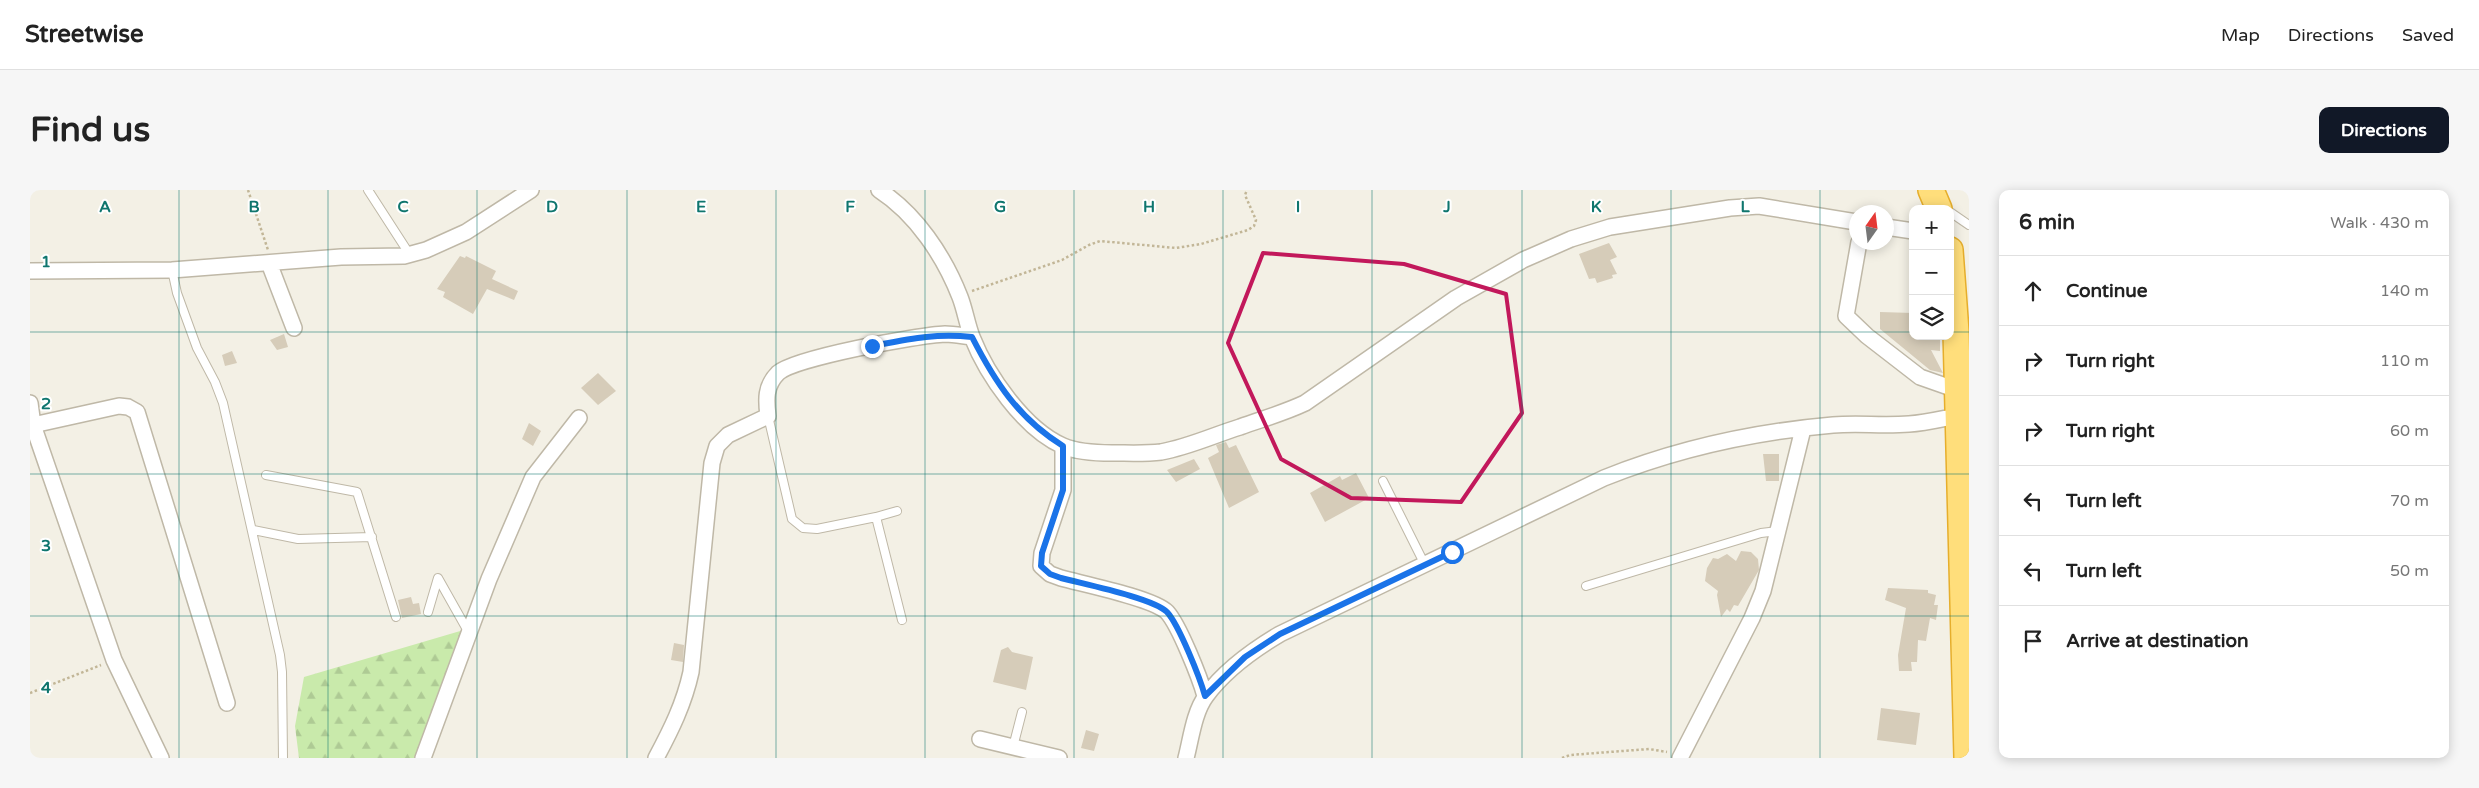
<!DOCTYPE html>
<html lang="en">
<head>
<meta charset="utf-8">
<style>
  :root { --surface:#fff; --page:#f6f6f6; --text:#222; --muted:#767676; --line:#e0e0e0; --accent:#111827 }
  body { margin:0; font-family:"Varela Round",sans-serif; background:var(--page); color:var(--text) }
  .controls { position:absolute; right:15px; top:15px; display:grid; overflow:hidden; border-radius:10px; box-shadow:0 2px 12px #0003 }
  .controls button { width:45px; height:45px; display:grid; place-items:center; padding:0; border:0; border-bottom:1px solid var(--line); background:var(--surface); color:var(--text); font:25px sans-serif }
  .compass { position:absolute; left:1819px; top:15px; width:45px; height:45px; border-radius:50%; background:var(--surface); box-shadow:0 2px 12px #0003; rotate:14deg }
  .stop { position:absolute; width:15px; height:15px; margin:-11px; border:4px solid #1a73e8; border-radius:50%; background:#fff }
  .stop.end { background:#1a73e8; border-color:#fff; box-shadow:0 1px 5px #0008 }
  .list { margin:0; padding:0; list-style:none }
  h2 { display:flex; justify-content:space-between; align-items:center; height:65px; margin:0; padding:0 20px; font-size:21px }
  h2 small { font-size:16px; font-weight:400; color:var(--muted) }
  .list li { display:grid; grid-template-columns:32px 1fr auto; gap:15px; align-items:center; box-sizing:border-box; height:70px; padding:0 20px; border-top:1px solid var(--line) }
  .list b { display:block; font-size:19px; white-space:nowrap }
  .list em { font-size:16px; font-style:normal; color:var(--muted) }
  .icon { flex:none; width:28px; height:28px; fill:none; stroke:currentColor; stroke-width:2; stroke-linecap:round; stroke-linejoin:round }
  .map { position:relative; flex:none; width:1939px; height:568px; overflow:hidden; border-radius:10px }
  header { display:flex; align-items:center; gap:30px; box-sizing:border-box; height:70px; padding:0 25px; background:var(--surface); border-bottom:1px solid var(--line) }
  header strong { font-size:24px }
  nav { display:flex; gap:28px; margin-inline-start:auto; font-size:18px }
  .intro { display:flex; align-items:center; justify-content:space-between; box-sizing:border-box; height:120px; padding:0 30px }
  h1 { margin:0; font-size:35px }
  .button { padding:12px 22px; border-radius:10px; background:var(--accent); color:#fff; font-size:18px; font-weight:700 }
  main { display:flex; gap:30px; padding:0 30px }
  aside { flex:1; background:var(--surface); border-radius:10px; box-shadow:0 2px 12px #0003 }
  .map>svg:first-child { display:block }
  .forest { fill:url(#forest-firs) }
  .building { fill:#d6ccb9 }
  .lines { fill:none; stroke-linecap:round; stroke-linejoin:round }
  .service-casing { stroke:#bfb8a7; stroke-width:10 }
  .minor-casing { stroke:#bfb8a7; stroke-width:18 }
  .trunk-casing { stroke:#e6ae2c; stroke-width:28 }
  .path { stroke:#c2b697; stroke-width:2.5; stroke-dasharray:2.5 2.5; stroke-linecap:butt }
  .service { stroke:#fff; stroke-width:8 }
  .minor { stroke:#fff; stroke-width:15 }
  .trunk { stroke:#ffde7b; stroke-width:25 }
  .route { stroke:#1a73e8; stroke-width:6 }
  .marked { fill:none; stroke:#c2185b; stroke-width:4; stroke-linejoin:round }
  .grid { fill:none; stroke:#0f766e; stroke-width:1; stroke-opacity:0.55 }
  .grid-label { font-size:16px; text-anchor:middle; font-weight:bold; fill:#0f766e; stroke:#fff; stroke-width:4; stroke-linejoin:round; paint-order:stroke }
</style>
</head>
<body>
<header>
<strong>Streetwise</strong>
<nav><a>Map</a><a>Directions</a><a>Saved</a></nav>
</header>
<div class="intro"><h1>Find us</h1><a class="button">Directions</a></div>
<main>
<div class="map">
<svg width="1939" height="568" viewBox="0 0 1939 568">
  <defs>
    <pattern id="forest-firs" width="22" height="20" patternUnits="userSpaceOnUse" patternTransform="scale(1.25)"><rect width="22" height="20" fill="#c9eaab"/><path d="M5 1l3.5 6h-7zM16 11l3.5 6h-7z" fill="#aeca94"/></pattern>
  </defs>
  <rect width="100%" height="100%" fill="#f3f0e5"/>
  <path class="forest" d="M437,439L386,568H269L265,536L274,487Z"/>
  <path class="building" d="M1579,53L1587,67L1580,70L1587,84L1582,85L1583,88L1567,93L1565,88L1559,89L1549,64Z
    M430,66L435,68L436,66L466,81L462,89L488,101L484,110L457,99L443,124L413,107L415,102L407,99Z
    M1850,122L1883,123V146H1910V161L1901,160L1913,183L1900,180L1850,139Z
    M254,144L258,157L247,160L240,150Z
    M202,161L207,173L195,176L192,165Z
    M568,183L586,201L568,215L551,198Z
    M499,233L511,241L503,256L492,249Z
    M1196,252L1199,258L1206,255L1229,302L1199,318L1178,268L1189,262L1186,255Z
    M1733,264H1749V291H1736Z
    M1164,269L1170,279L1146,292L1137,280Z
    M1326,283L1339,308L1295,332L1280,303L1310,286L1312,290Z
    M1711,361L1721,362L1728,369L1729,380L1708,416L1704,415L1700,422L1697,419L1691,427L1687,405L1688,401L1675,391L1677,378L1683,368L1688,369L1697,364L1706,371Z
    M1858,398L1898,400V403L1906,405L1904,415H1908L1906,430L1900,428L1896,451L1888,450L1887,472H1881L1882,481H1869L1868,465L1876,418L1855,410Z
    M381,407L383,414L389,413L391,424L372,428L368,410Z
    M644,453L654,455L653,472L641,470Z
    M978,457L982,462L1003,467L996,500L963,492L971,460Z
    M1851,518L1890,523L1886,555L1847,550Z
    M1056,540L1069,544L1064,561L1051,558Z"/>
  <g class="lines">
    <defs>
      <path id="service" d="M338,0L380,65
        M1920,22L1939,35
        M142,80L147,103L167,158L185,192L193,213L250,465L252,482L253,568
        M738,226L762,329L773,338L787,339L846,327L872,430
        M236,285L327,302L366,427
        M1353,291L1395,375
        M846,327L867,321
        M223,340L268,349L342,347
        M1556,396L1731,343L1748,341
        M398,422L408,388L439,443
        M983,557L992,522"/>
      <path id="minor" d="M849,0C886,24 914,66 930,107C935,120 937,134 942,147C957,185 994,239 1033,256C1047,262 1066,263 1082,263C1098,263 1115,264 1131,262C1159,257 1184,245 1210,237C1232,229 1254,223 1275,213L1426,108L1493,70L1541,49L1580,37L1700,18L1729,16L1826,32
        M1856,37L1883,41
        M1829,52L1816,126L1837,146L1890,187L1927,200
        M239,73L264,138
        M0,81L142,80L311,67L374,66L396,60L436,42L501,0
        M0,213L3,235L84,470L131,568
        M3,235L89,216L98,217L107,222L197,513
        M1033,256V300L1012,363L1011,376L1020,384L1031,388C1053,394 1123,408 1137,422C1149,435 1170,488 1175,506
        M950,549L1029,568
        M393,568L459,389L503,287L549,228
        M626,568C641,540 654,514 661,482L682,273L687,256L698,245L738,226C736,210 735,196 748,183C764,168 889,145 915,144C924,144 933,146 942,147
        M1156,568C1161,549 1164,522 1176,506C1195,480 1223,460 1250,444L1574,288C1649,258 1722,242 1803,235C1828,233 1853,236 1879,234C1895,233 1911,229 1927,226
        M1650,568L1722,428L1733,401L1773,239"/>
      <path id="trunk" d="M1901,0L1909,19
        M1920,60L1926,142L1937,568"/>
    </defs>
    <use href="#service" class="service-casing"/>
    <use href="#minor" class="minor-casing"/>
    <use href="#trunk" class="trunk-casing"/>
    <path class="path" d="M218,0L238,60
      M942,101L1032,70L1059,55L1070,51L1146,58L1171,54L1218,40L1224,36L1226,30L1215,5L1217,0
      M0,503L71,475
      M1532,568L1540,565L1619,559L1637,562"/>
    <use href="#service" class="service"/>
    <use href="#minor" class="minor"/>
    <use href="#trunk" class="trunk"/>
  </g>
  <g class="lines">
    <path class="route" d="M842,156C879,149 905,143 942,147C965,192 989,229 1033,256V300L1012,363L1011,376L1020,384L1031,388C1053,394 1123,408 1137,422C1149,435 1170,488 1175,506L1215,467L1250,444L1422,362"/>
  </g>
  <path class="marked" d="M1233,63L1374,74L1476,104L1492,223L1431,312L1321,308L1251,269L1198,153Z"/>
  <path class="grid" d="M149,0V568M298,0V568M447,0V568M597,0V568M746,0V568M895,0V568M1044,0V568M1193,0V568M1342,0V568M1492,0V568M1641,0V568M1790,0V568M0,142H1883M1920,142H1939M0,284H1939M0,426H1939"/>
  <g class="grid-label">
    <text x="75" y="22">A</text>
    <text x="224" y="22">B</text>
    <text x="373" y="22">C</text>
    <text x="522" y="22">D</text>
    <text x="671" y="22">E</text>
    <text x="820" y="22">F</text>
    <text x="970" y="22">G</text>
    <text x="1119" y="22">H</text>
    <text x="1268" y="22">I</text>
    <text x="1417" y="22">J</text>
    <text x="1566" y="22">K</text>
    <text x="1715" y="22">L</text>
    <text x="16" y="77">1</text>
    <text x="16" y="219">2</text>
    <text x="16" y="361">3</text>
    <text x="16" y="503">4</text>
  </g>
</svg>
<div class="controls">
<button>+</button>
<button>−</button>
<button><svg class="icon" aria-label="layers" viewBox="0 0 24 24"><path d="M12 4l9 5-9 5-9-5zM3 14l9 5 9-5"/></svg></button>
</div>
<svg class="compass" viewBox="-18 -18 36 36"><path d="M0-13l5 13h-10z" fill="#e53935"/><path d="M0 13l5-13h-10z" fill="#767676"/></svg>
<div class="stop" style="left:1422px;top:362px"></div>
<div class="stop end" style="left:842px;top:156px"></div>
</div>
<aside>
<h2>6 min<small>Walk · 430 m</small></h2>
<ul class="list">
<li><svg class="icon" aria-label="ahead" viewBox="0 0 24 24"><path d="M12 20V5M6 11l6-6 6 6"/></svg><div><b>Continue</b></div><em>140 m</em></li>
<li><svg class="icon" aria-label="right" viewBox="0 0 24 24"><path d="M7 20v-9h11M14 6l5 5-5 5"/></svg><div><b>Turn right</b></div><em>110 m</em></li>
<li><svg class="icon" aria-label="right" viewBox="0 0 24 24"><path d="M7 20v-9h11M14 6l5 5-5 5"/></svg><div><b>Turn right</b></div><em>60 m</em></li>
<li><svg class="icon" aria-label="left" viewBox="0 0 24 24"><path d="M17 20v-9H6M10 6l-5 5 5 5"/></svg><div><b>Turn left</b></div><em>70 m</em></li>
<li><svg class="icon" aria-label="left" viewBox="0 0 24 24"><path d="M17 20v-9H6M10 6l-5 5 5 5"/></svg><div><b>Turn left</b></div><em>50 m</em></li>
<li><svg class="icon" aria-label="arrive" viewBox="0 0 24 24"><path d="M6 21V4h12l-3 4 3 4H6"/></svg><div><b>Arrive at destination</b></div></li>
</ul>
</aside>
</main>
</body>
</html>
